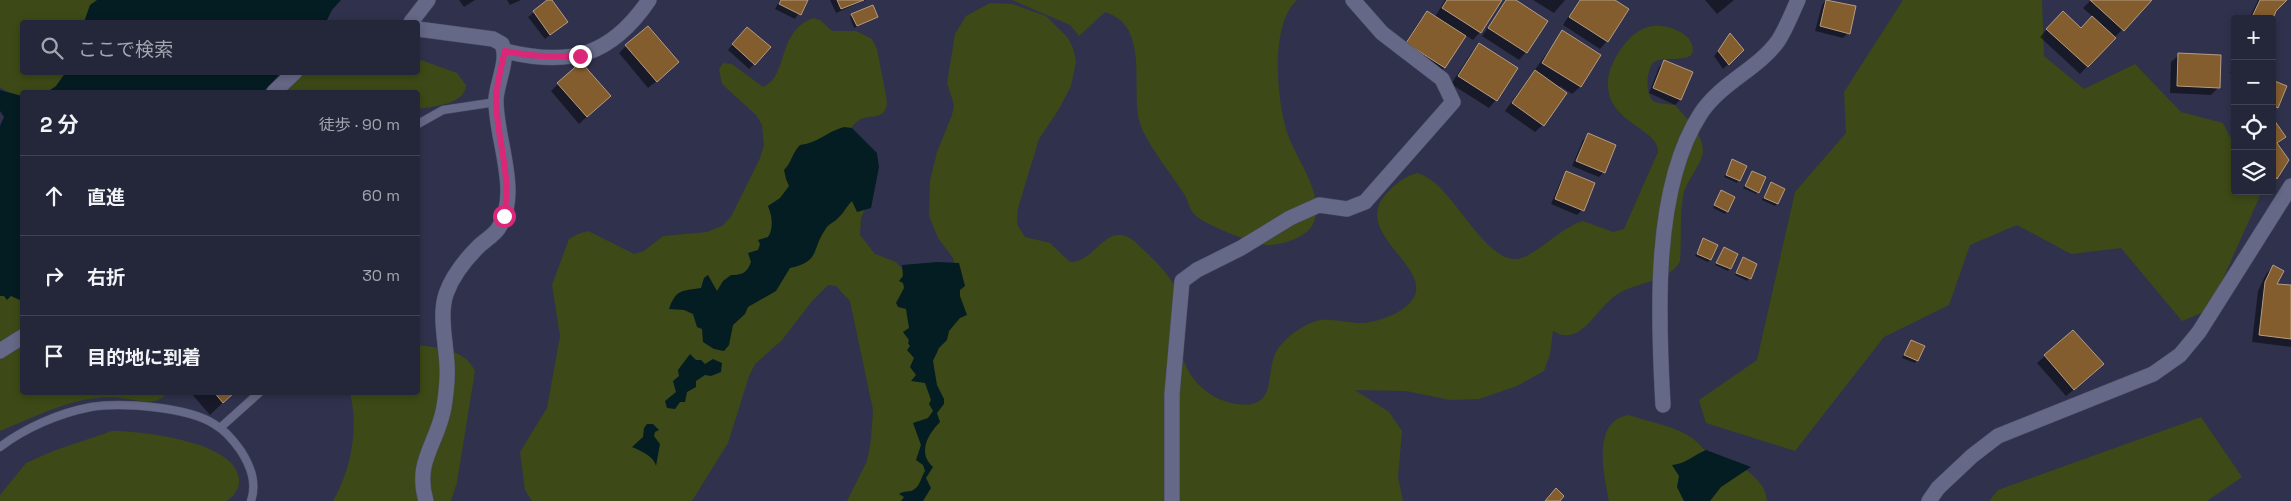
<!DOCTYPE html>
<html lang="ja">
<head>
<meta charset="utf-8">
<style>
  :root { --surface:#24263a; --page:#303245; --text:#f1f3f6; --muted:#a3a5af; --line:#414354 }
  body { margin:0; font-family:"Space Grotesk","Noto Sans JP",sans-serif; background:var(--page); color:var(--text) }
  .controls { position:absolute; right:15px; top:15px; display:grid; overflow:hidden; border-radius:5px; box-shadow:0 2px 8px #0003 }
  .controls button { width:45px; height:45px; display:grid; place-items:center; padding:0; border:0; border-bottom:1px solid var(--line); background:var(--surface); color:var(--text); font:25px sans-serif }
  .stop { position:absolute; width:15px; height:15px; margin:-11px; border:4px solid #db2777; border-radius:50%; background:#fff }
  .stop.end { background:#db2777; border-color:#fff; box-shadow:0 1px 5px #0008 }
  .list { margin:0; padding:0; list-style:none }
  h2 { display:flex; justify-content:space-between; align-items:center; height:65px; margin:0; padding:0 20px; font-size:21px }
  h2 small { font-size:16px; font-weight:400; color:var(--muted) }
  .list li { display:grid; grid-template-columns:32px 1fr auto; gap:15px; align-items:center; box-sizing:border-box; height:80px; padding:0 20px; border-top:1px solid var(--line) }
  .list b { display:block; font-size:19px; white-space:nowrap }
  .list em { font-size:16px; font-style:normal; color:var(--muted) }
  .icon { flex:none; width:28px; height:28px; fill:none; stroke:currentColor; stroke-width:2; stroke-linecap:round; stroke-linejoin:round }
  .map { position:relative; flex:none; width:2291px; height:501px; overflow:hidden }
  .search { position:absolute; background:var(--surface); box-shadow:0 2px 8px #0003; left:20px; top:20px; width:400px; height:55px; display:flex; align-items:center; gap:12px; box-sizing:border-box; padding:0 18px; border-radius:5px; color:var(--muted); font-size:19px }
  .panel { position:absolute; background:var(--surface); box-shadow:0 2px 8px #0003; left:20px; top:90px; width:400px; height:305px; border-radius:5px }
  .map>svg:first-child { display:block }
  .green { fill:#3d4916 }
  .water { fill:#041d22 }
  .shadow { fill:#0007 }
  .building { fill:#845d2f; stroke:#b59c81 }
  .lines { fill:none; stroke-linecap:round; stroke-linejoin:round }
  .lane-casing { stroke:#4d4e63; stroke-width:9 }
  .street-casing { stroke:#4d4e63; stroke-width:16 }
  .lane { stroke:#656886; stroke-width:8 }
  .street { stroke:#656886; stroke-width:15 }
  .route { stroke:#db2777; stroke-width:6 }
</style>
</head>
<body>
<div class="map">
<svg width="2291" height="501" viewBox="0 0 2291 501">
  <rect width="100%" height="100%" fill="#30324d"/>
  <path class="green" d="M0,0H107L90,22H22V72L71,73L55,92H22V99H19L0,87Z
    M1012,0H1297C1269,25 1277,103 1288,135C1297,161 1326,196 1313,224C1306,238 1282,245 1267,245C1255,245 1201,223 1194,214C1190,210 1188,202 1186,197C1174,177 1146,144 1140,123C1130,88 1151,26 1105,12L1079,36L1070,25Z
    M1903,0H2042L2044,56L2084,89L2135,64L2181,112L2223,123L2235,147V191H2257L2260,196L2209,310L2182,321L2121,248L2071,254L2017,225L1970,245L1949,305L1884,337L1795,451L1706,423L1699,400L1757,360L1795,192L1846,133L1844,92Z
    M990,3L1012,4L1046,16L1068,38L1073,48L1076,61L1071,86L1059,109L1039,139L1018,208L1017,220L1018,226L1025,237L1050,243L1070,262C1092,262 1102,233 1121,235C1132,236 1140,247 1148,254C1158,264 1171,277 1176,289C1179,296 1178,308 1179,315C1181,330 1179,351 1185,364C1194,386 1214,400 1236,404C1276,409 1266,379 1274,357C1279,341 1301,326 1316,321C1325,317 1349,323 1361,323C1373,323 1393,316 1403,309C1452,274 1347,237 1386,194C1395,184 1404,177 1417,173C1452,181 1481,261 1517,259C1535,257 1561,227 1583,221L1613,232L1624,229L1658,152C1660,130 1610,123 1608,87C1607,74 1612,63 1619,52C1633,31 1650,19 1676,30C1683,33 1690,37 1692,45C1699,66 1663,55 1654,62C1646,69 1645,94 1653,101C1658,104 1669,104 1675,105C1685,116 1703,135 1703,150C1703,162 1688,179 1684,192C1679,215 1682,238 1680,261C1671,280 1641,282 1623,291C1604,300 1595,321 1578,332C1568,337 1562,336 1553,331L1550,354L1544,371L1517,386L1479,399L1450,400L1406,391L1355,390L1389,412L1402,431L1398,477L1403,501H847L867,461L871,439L873,410L850,301L836,286L828,285L812,301L782,340L755,364L749,376L728,443L692,501H532L525,490L520,452L547,408L560,336L552,285L569,239L578,234L588,231L634,254L644,251L663,236L707,232L722,226L731,217L760,158L764,145L762,125L756,115L722,84L719,69L723,63L732,64L763,87C789,76 776,32 813,18L820,20L832,31H856L872,39L877,49L887,101C886,121 872,114 861,119C855,122 852,128 847,133L777,231L713,337L850,196L867,205L861,218L860,235L875,254L896,262L909,276L958,279L953,258L938,238L929,216L930,181L937,152L952,115L954,105L947,83L955,34L966,16Z
    M418,59L457,73L466,85C465,105 433,106 418,109V92H255L275,87L291,73L418,72Z
    M0,291L13,292L22,303V392L165,393L163,397C152,407 126,397 111,397C72,397 35,417 0,431Z
    M418,345C439,348 465,349 475,371L457,482L451,501H333C351,470 359,428 350,393L418,392Z
    M1629,415C1657,425 1691,427 1708,455L1687,501H1609C1604,476 1591,420 1629,415Z
    M2201,417L2242,477L2207,501H1989L1998,490Z
    M112,431C140,431 236,441 239,479C240,488 234,497 226,501H0V495L26,463L53,451Z
    M1742,467C1754,476 1766,485 1767,501H1693Z"/>
  <path class="water" d="M97,0H341L332,10L326,22H84L90,5Z
    M66,72H281V73L265,90L260,92H47L56,86Z
    M0,90L22,96V301L11,296L7,300L4,296H0V126L4,117L0,111Z
    M844,127L852,128L877,153L879,167L871,208L857,212L852,201C846,207 843,214 837,219C833,223 828,224 825,230C811,250 821,261 790,268L776,291L748,307L745,314L733,325L729,345L724,351L714,349L703,342L702,329L697,327L693,314L684,310L669,309C676,289 682,291 701,288L704,278L708,275L717,291L723,281L731,275C742,275 747,273 751,262L748,253L758,250L760,244L758,240L768,237C774,228 772,216 768,206L780,198L789,186L786,179L784,170C792,162 792,153 800,145C816,144 828,131 844,127Z
    M938,262L959,263L965,286L960,290V296L967,315L960,318L949,331L947,340L939,348L933,361L937,385L944,399V404L937,413L940,422C928,434 917,453 933,467L926,478L931,488L923,501H901L904,497L899,494C904,491 905,492 911,491C920,488 921,477 925,471L923,465L916,460L921,445L913,423L928,418L933,411L929,404L931,400L925,383L911,381L916,375L910,367L914,358L907,350L910,346L908,343L909,340L903,332L909,328L906,309L898,307L896,303L904,288L903,283L899,281L903,276L902,265Z
    M690,354L696,360H701L705,364L713,359L722,363L721,372L711,376L705,375L696,381V387L687,392L685,402H680L675,409L667,408L665,401L676,392L673,381L679,376L678,370Z
    M647,424H653L659,430L655,432L654,436L660,444L656,466C654,456 641,451 632,447L643,437L644,428Z
    M1706,450L1751,467L1721,487L1710,501H1684L1677,487L1679,476L1672,465C1685,464 1694,455 1706,450Z"/>
  <path class="shadow" d="M459,0H475L464,7Z
    M507,0H521L510,5Z
    M551,0L566,22L545,39L528,17Z
    M780,0H807L795,19L775,9Z
    M830,0H866L836,13Z
    M1445,0H1500L1480,32L1473,40L1465,35L1444,68L1437,75L1400,51L1420,20L1427,12L1435,17Z
    M1507,0H1514L1526,52L1519,60L1482,36Z
    M1533,0H1565L1554,13Z
    M1579,0H1612L1607,41L1600,49L1563,25Z
    M1705,0H1734L1717,14Z
    M1826,0L1855,6L1848,33L1843,38L1815,31L1822,5Z
    M2091,0H2150L2080,74L2040,37L2055,20L2080,29L2093,17L2083,8Z
    M2258,0H2285L2275,10L2272,19H2249Z
    M852,15L877,17L854,28L850,17Z
    M1563,31L1600,55L1580,87L1572,94L1560,86L1543,125L1535,132L1505,111Z
    M742,33L754,64L749,69L728,50Z
    M1730,35L1743,50L1723,69L1714,56Z
    M1479,45L1496,100L1489,108L1451,84L1472,52Z
    M626,46L670,70L648,88L619,53Z
    M2179,55L2219,87L2211,95L2170,93L2171,62Z
    M2235,61V76L2230,73Z
    M1664,62L1680,100L1675,105L1649,93L1659,67Z
    M2272,81L2277,107L2272,112Z
    M558,84L602,103L579,124L551,91Z
    M2235,88V100L2231,98Z
    M2272,119L2284,137L2277,144L2276,178L2272,182Z
    M1588,135L1604,172L1599,177L1572,166L1583,140Z
    M1732,161L1745,166L1737,183L1724,177Z
    M1752,172L1758,192L1756,194L1743,188Z
    M1567,173L1582,210L1577,215L1551,204L1562,178Z
    M1771,184L1777,204L1775,206L1762,200Z
    M1721,192L1727,211L1725,214L1713,208Z
    M1704,240L1710,260L1708,262L1695,256Z
    M1724,249L1730,268L1728,271L1715,265Z
    M1743,259L1756,264L1747,281L1735,275Z
    M2274,266L2275,285L2291,286V347L2252,342L2258,291L2266,274Z
    M1911,341L1924,347L1915,363L1902,358Z
    M2045,356L2095,372L2066,396L2037,363Z
    M190,392H234L210,415Z"/>
  <path class="building" d="M547,0H552L568,22L550,35L533,11Z
    M781,0H808L801,15L779,4Z
    M837,0H864L841,9Z
    M1447,0H1502L1481,33L1442,8Z
    M1506,0H1516L1548,21L1527,53L1488,28Z
    M1580,0H1615L1629,9L1608,42L1569,17Z
    M1826,0L1856,6L1850,34L1820,26Z
    M2090,0H2152L2124,31Z
    M2260,0H2287L2276,11L2272,21V19H2251Z
    M873,5L878,17L857,26L851,14Z
    M1427,11L1466,36L1445,68L1406,43Z
    M2063,11L2081,28L2092,16L2116,38L2088,67L2046,29Z
    M648,26L679,62L657,82L625,45Z
    M747,27L771,47L755,65L732,44Z
    M1562,30L1601,55L1581,87L1542,63Z
    M1730,33L1744,50L1729,65L1718,51Z
    M1479,43L1518,68L1497,101L1458,76Z
    M2178,53L2221,55L2220,88L2177,86Z
    M1664,60L1693,72L1681,100L1653,88Z
    M581,62L611,96L587,117L557,83Z
    M1535,70L1567,93L1544,126L1512,103Z
    M2272,80L2287,86L2278,108L2272,105Z
    M2272,117L2286,137L2277,143L2289,160L2277,179L2272,171Z
    M1588,133L1616,145L1605,173L1576,161Z
    M1732,159L1747,166L1740,181L1726,175Z
    M1566,171L1595,183L1584,211L1555,199Z
    M1752,171L1766,177L1759,193L1745,186Z
    M1771,182L1785,189L1778,204L1764,198Z
    M1721,190L1735,197L1728,212L1714,205Z
    M1703,238L1718,245L1711,260L1697,254Z
    M1724,247L1738,254L1731,269L1716,263Z
    M1743,257L1757,264L1751,279L1736,273Z
    M2273,265L2284,271L2277,284L2291,285V339L2259,335L2265,282Z
    M2073,330L2104,364L2074,390L2044,355Z
    M1911,340L1925,346L1918,361L1904,355Z
    M214,392H235L223,403Z
    M1556,488L1564,496L1560,501H1545Z"/>
  <g class="lines">
    <defs>
      <path id="lane" d="M418,124L443,110L496,102
        M220,428L260,392
        M0,447C25,428 59,413 91,407C121,402 188,407 214,424C225,430 234,441 241,451C251,467 257,483 251,501"/>
      <path id="street" d="M411,22L428,0
        M418,29L493,39L502,44C509,60 497,82 496,99C495,138 522,193 498,229C493,236 484,241 478,247C466,259 452,277 446,294C439,315 446,343 447,365C448,378 446,394 444,407C438,443 414,461 426,501
        M505,51C570,67 611,56 649,0
        M274,92L295,72
        M0,351L22,337
        M1663,405C1658,318 1652,188 1701,113C1722,82 1758,69 1778,41C1786,29 1792,13 1798,0
        M1172,501V394L1182,281L1197,270L1241,248L1290,218L1319,205L1347,209L1365,202L1453,102L1442,79L1382,33L1353,0
        M1929,501L1938,488L1972,456L1998,436L2153,374L2180,355L2199,332L2291,186"/>
    </defs>
    <use href="#lane" class="lane-casing"/>
    <use href="#street" class="street-casing"/>
    <use href="#lane" class="lane"/>
    <use href="#street" class="street"/>
  </g>
  <g class="lines">
    <path class="route" d="M504,216C512,174 497,141 496,101C496,84 501,68 505,51C531,57 554,57 580,56"/>
  </g>
</svg>
<div class="controls">
<button>+</button>
<button>−</button>
<button><svg class="icon" aria-label="locate" viewBox="0 0 24 24"><circle cx="12" cy="12" r="6"/><path d="M12 2v4M12 18v4M2 12h4M18 12h4"/></svg></button>
<button><svg class="icon" aria-label="layers" viewBox="0 0 24 24"><path d="M12 4l9 5-9 5-9-5zM3 14l9 5 9-5"/></svg></button>
</div>
<div class="stop" style="left:504px;top:216px"></div>
<div class="stop end" style="left:580px;top:56px"></div>
<div class="search"><svg class="icon" aria-label="search" viewBox="0 0 24 24"><circle cx="10" cy="10" r="6"/><path d="M15 15l6 6"/></svg>ここで検索</div>
<section class="panel">
<h2>2 分<small>徒歩 · 90 m</small></h2>
<ul class="list">
<li><svg class="icon" aria-label="ahead" viewBox="0 0 24 24"><path d="M12 20V5M6 11l6-6 6 6"/></svg><div><b>直進</b></div><em>60 m</em></li>
<li><svg class="icon" aria-label="right" viewBox="0 0 24 24"><path d="M7 20v-9h11M14 6l5 5-5 5"/></svg><div><b>右折</b></div><em>30 m</em></li>
<li><svg class="icon" aria-label="arrive" viewBox="0 0 24 24"><path d="M6 21V4h12l-3 4 3 4H6"/></svg><div><b>目的地に到着</b></div></li>
</ul>
</section>
</div>
</body>
</html>
